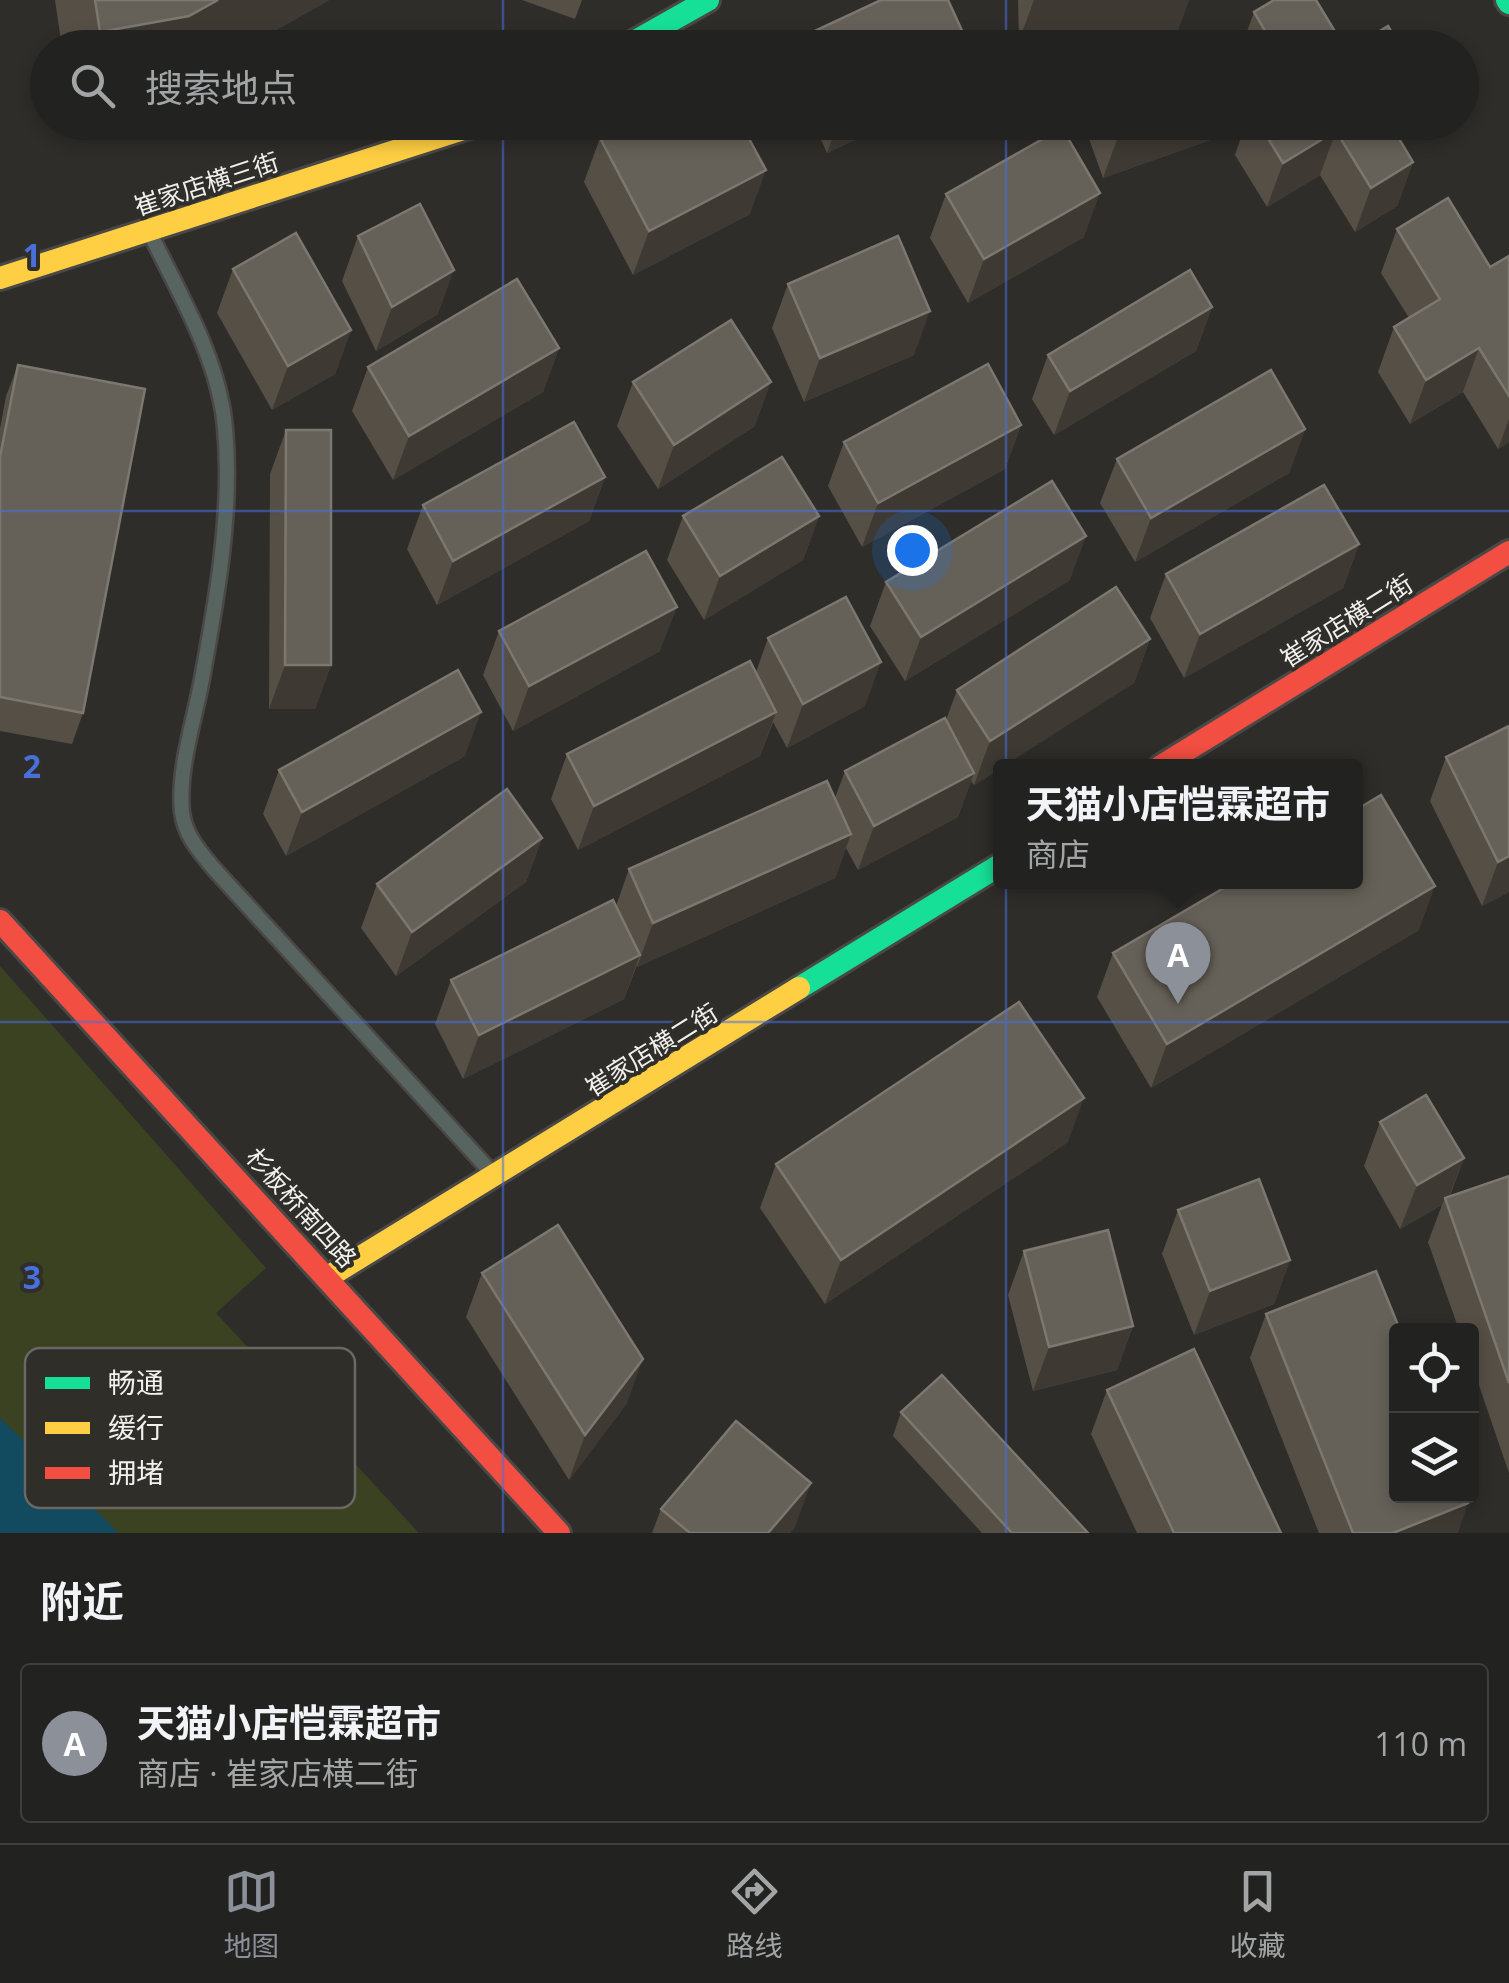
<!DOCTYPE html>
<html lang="zh">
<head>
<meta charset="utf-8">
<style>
  :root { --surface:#222220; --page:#2e2f2d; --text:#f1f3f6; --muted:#a2a4a5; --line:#3f3f3e; --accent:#8c9099 }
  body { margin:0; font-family:"Open Sans","Noto Sans SC",sans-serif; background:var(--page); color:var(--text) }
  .controls { position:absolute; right:30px; bottom:30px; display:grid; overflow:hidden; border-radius:10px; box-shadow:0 5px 15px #0003 }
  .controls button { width:90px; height:90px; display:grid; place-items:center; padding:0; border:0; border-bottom:2px solid var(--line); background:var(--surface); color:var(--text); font:50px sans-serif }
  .you { position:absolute; left:912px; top:550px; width:35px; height:35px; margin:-25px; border:8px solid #fff; border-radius:50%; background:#1a73e8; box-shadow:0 0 0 15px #1a73e833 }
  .badge { display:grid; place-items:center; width:65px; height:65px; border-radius:50%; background:var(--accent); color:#fff; font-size:32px; font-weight:700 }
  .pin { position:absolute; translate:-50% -82px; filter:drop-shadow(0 2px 5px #0008) }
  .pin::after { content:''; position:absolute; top:52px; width:35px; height:30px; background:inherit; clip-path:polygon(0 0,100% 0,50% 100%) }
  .popup { position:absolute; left:993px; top:759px; width:370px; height:130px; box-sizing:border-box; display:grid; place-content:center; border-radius:10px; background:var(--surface); filter:drop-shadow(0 2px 8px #0005); font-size:32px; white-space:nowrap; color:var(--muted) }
  .popup b { font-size:38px; color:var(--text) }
  .popup::after { content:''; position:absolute; left:50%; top:100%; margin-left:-20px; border:20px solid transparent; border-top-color:var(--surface) }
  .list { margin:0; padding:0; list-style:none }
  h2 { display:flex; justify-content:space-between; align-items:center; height:130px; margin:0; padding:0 40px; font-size:42px }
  h2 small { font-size:32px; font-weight:400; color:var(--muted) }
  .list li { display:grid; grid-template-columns:65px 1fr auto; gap:30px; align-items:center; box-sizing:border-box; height:160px; margin:0 20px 20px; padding:0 20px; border:2px solid var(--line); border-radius:10px }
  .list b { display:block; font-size:38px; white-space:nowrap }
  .list p { margin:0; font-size:32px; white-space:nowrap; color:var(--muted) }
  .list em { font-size:32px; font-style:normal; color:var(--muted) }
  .icon { flex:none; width:55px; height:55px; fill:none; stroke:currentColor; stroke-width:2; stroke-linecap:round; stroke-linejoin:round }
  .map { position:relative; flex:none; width:1509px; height:1533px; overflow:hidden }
  .search { position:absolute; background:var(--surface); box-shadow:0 5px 15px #0003; left:30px; right:30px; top:30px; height:110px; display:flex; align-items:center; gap:25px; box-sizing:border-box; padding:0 35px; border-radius:55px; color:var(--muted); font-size:38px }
  .sheet { height:310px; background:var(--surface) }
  nav { display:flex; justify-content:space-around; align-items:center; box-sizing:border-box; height:140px; border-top:2px solid var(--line); background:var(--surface); font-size:28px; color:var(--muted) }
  nav a { display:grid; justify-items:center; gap:5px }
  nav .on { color:var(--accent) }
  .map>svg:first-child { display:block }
  .green { fill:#3b4222 }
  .water { fill:#124a5f }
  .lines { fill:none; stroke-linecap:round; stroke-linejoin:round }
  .lane-casing { stroke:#494846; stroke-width:19 }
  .fast-casing { stroke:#494846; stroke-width:28 }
  .slow-casing { stroke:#494846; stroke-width:28 }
  .jam-casing { stroke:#494846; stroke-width:28 }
  .lane { stroke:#58645f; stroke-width:14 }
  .fast { stroke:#16e098; stroke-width:22 }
  .slow { stroke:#ffcf43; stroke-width:22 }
  .jam { stroke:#f24e42; stroke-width:22 }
  .wall { fill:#554f46 }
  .shaded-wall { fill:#3e3a33 }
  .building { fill:#666158; stroke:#7c776f; stroke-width:2.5 }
  .grid { fill:none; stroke:#486fdc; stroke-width:2.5; stroke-opacity:0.55 }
  .labels { text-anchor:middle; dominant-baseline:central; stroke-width:8; stroke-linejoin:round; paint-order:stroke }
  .street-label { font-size:25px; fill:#f2f1ed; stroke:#2f2e29 }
  .key { fill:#2f2e29; stroke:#6a6864; stroke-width:2.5 }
  .key-label { font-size:28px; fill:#f2f1ed }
  .grid-label { font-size:32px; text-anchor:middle; font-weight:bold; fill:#486fdc; stroke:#2f2e29; stroke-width:8; stroke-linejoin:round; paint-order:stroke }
</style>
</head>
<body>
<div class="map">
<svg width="1509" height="1533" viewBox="0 0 1509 1533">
  <rect width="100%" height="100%" fill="#2e2d2a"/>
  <path class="green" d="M0,966L266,1268L216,1313L419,1533H117L0,1418Z"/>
  <path class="water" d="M0,1418L112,1526L117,1533H0Z"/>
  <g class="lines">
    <defs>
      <path id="lane" d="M149,231C179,294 219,358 225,428C233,511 216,603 201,684C193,725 178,770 182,812C185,836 200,852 215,870L492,1173"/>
      <path id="fast" d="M1507,0L1509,3
        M623,48L708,0
        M799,988L1000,865"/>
      <path id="slow" d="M0,278L485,122
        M328,1277L799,988"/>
      <path id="jam" d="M1161,766L1509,552
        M0,921L559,1533"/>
    </defs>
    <use href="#lane" class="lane-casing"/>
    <use href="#fast" class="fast-casing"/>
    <use href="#slow" class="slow-casing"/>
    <use href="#jam" class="jam-casing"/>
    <use href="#lane" class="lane"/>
    <use href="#fast" class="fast"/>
    <use href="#slow" class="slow"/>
    <use href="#jam" class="jam"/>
  </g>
  <path class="wall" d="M55,0H329L245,48H62Z
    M522,0H582L575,19Z
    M1018,0H1189L1174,40L1019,41Z
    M1254,12L1345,48H1241Z
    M808,34L970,48H803Z
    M813,122H893L827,153Z
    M1083,122H1219L1213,139L1103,178Z
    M1246,122H1409L1407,128L1397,134L1413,162L1397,206L1355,232L1320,175L1267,207L1235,155Z
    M600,138L750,214L633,275L584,182Z
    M946,194L1084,237L968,303L930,238Z
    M1397,229L1490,267L1509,256V442L1498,449L1463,392L1410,424L1378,372L1394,327L1409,318L1381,273Z
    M358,236L438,314L376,351L342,281Z
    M233,269L351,330L335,374L272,410L217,313Z
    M788,284L914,355L804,402L772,328Z
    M1212,307L1196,351L1054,435L1032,399L1048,355Z
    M559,348L543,392L393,480L352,411L368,367Z
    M18,365L83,713L72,744L0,731V429L6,396Z
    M633,382L755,426L658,489L617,426Z
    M1021,425L1005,469L862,547L828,486L844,442Z
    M1305,429L1289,473L1135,562L1100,503L1117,459Z
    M286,430L331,665L315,709H269L270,474Z
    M605,477L589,521L437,605L407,549L423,505Z
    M683,516H819L803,560L704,620L667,560Z
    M1359,544L1343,588L1184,678L1150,618L1166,574Z
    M1070,580L905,681L870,626L886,582Z
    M499,631L660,651L513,731L483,675Z
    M768,638L865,706L787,748L773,722L760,756L578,850L551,799L567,754L756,672Z
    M1150,639L1134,683L1000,766V769L974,785L971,781L958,817L858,870L846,848L835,878L637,967V965L624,999L463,1079L435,1024L451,980L616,906L629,869L835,798L845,771L946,720L957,690Z
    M1509,726V892L1482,906L1430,801L1446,757Z
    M465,756L286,856L263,814L279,770Z
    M542,838L526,882L396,976L361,928L377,884Z
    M1419,930L1151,1088L1097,997L1113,953Z
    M1380,1122L1464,1158L1450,1196L1509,1176V1473L1472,1365V1330H1459L1428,1242L1442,1205L1400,1229L1364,1166Z
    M1068,1142L825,1304L760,1208L776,1164Z
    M1178,1210L1290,1260L1274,1304L1194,1335L1162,1254Z
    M1024,1251L1133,1326L1117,1370L1033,1391L1008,1295Z
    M482,1273L627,1403L569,1480L466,1317Z
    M1266,1314L1458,1533H1319L1250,1358Z
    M1107,1390L1281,1533H1137L1091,1434Z
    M901,1412L1088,1533H982L893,1436Z
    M661,1509L795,1527L790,1533H652Z"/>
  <path class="shaded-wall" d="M218,0H329L245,48H94L100,32Z
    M1034,0H1189L1174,40L1019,41Z
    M838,122H893L827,153Z
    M1152,122H1219L1213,139L1103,178L1119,134Z
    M1377,122H1409L1407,128L1365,154Z
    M1336,131L1320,175L1267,207L1283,163Z
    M1413,162L1397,206L1355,232L1371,188Z
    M766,170L750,214L633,275L649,231Z
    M1100,193L1084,237L968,303L984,259Z
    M454,270L438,314L376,351L392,307Z
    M1212,307L1196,351L1054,435L1070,391Z
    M930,311L914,355L804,402L820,358Z
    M351,330L335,374L272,410L288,366Z
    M559,348L543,392L393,480L409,436Z
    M1479,348L1463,392L1410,424L1426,380Z
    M771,382L755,426L658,489L674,445Z
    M1509,419V442L1498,449Z
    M1021,425L1005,469L862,547L878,503Z
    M1305,429L1289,473L1135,562L1151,518Z
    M605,477L589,521L437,605L453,561Z
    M819,516L803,560L704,620L720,576Z
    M1086,536L1070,580L905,681L921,637Z
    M1359,544L1343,588L1184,678L1200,634Z
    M677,607L660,651L513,731L529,686Z
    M1150,639L1134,683L1004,766H1000V769L974,785L990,741Z
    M881,662L865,706L787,748L803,704Z
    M285,665H331L315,709H269Z
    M481,712L465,756L286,856L302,812Z
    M776,712L760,756L578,850L594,806Z
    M974,773L958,817L858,870L874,826Z
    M851,834L835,878L637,967L653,923Z
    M542,838L526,882L396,976L412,932Z
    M1509,856V892L1482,906L1498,862Z
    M1435,886L1419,930L1151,1088L1167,1044Z
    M640,955L624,999L463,1079L479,1035Z
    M1084,1098L1068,1142L825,1304L841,1260Z
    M1464,1158L1447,1202L1445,1198L1442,1205L1400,1229L1417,1185Z
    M1290,1260L1274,1304L1194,1335L1210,1291Z
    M1133,1326L1117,1370L1033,1391L1049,1347Z
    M643,1359L627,1403L569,1480L585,1435Z
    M811,1483L795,1527L790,1533H768Z
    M1468,1503L1458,1533H1393Z"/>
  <path class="building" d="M95,0H218L189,16L100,32Z
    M881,0H948L970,48H814L808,34Z
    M1274,0H1316L1345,48H1275L1254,12Z
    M1388,26L1401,48H1352Z
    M1208,36L1212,48H1175Z
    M630,122H740L766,170L649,231L600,138Z
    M1115,122H1152L1119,134Z
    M1258,122H1389L1413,162L1371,188L1336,131L1283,163Z
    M1062,128L1100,193L984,259L946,194Z
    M1448,198L1490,267L1509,256V396L1479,348L1426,380L1394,327L1440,299L1397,229Z
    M420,204L454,270L392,307L358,236Z
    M296,233L351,330L288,366L233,269Z
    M898,236L930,311L820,358L788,284Z
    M1190,270L1212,307L1070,391L1048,355Z
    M517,279L559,348L409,436L368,367Z
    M731,320L771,382L674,445L633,382Z
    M988,364L1021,425L878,503L844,442Z
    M18,365L145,389L83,713L0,697V457Z
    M1271,370L1305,429L1151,518L1117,459Z
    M574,422L605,477L453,561L423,505Z
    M286,430H331V665H285Z
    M782,457L819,516L720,576L683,516Z
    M1052,481L1086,536L921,637L886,582Z
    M1324,485L1359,544L1200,634L1166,574Z
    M646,551L677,607L529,686L499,631Z
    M1116,587L1150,639L990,741L957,690Z
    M846,597L881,662L803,704L768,638Z
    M750,661L776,712L594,806L567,754Z
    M458,670L481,712L302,812L279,770Z
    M945,718L974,773L874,826L845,771Z
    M1509,726V856L1498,862L1446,757Z
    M827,781L851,834L653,923L629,869Z
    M507,789L542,838L412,932L377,884Z
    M1381,795L1435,886L1167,1044L1113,953L1234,882H1356V810Z
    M613,900L640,955L479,1035L451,980Z
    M1019,1002L1084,1098L841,1260L776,1164Z
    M1426,1095L1464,1158L1417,1185L1380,1122Z
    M1509,1176V1383L1445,1198Z
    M1259,1179L1290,1260L1210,1291L1178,1210Z
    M558,1225L643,1359L585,1435L482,1273Z
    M1108,1230L1133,1326L1049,1347L1024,1251Z
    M1376,1271L1400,1330H1396V1496H1465L1468,1503L1393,1533H1353L1266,1314Z
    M1194,1349L1281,1533H1174L1107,1390Z
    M942,1375L1088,1533H1012L901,1412Z
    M736,1421L811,1483L768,1533H690L661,1509Z"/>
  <path class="grid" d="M503,0V48M1006,0V48M503,122V1533M1006,122V1533M0,511H1509M0,1022H1509"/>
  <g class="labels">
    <g class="street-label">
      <text transform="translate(206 183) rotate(-18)">崔家店横三街</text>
      <text transform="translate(1346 620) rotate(-32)">崔家店横二街</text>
      <text transform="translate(651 1049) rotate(-32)">崔家店横二街</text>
      <text transform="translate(302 1207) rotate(48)">杉板桥南四路</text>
    </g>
  </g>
  <rect x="25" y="1348" width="330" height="160" rx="15" class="key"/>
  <rect x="45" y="1377" width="45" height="12" fill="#16e098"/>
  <rect x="45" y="1422" width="45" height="12" fill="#ffcf43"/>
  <rect x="45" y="1467" width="45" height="12" fill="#f24e42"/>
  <g class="key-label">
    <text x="108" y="1393">畅通</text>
    <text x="108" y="1438">缓行</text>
    <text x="108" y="1483">拥堵</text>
  </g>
  <g class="grid-label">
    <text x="32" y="267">1</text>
    <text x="32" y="778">2</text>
    <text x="32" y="1289">3</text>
  </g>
</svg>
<div class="controls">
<button><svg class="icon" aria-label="locate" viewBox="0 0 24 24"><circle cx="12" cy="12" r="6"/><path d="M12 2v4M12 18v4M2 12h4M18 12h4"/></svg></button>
<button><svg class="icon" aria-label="layers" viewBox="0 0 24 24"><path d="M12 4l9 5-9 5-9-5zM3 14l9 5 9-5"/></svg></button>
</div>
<div class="you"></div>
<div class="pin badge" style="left:1178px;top:1004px">A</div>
<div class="popup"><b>天猫小店恺霖超市</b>商店</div>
<div class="search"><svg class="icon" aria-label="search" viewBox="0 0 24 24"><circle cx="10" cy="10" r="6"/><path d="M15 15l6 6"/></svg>搜索地点</div>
</div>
<section class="sheet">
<h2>附近<small></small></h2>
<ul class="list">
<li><span class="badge">A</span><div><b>天猫小店恺霖超市</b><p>商店 · 崔家店横二街</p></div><em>110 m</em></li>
</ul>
</section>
<nav>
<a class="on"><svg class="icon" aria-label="map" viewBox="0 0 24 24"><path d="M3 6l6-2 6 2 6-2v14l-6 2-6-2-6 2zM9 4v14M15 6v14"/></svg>地图</a>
<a><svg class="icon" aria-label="directions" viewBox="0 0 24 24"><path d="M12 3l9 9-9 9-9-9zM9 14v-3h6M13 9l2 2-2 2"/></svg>路线</a>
<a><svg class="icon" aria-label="saved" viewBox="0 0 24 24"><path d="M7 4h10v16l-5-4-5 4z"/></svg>收藏</a>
</nav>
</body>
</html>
